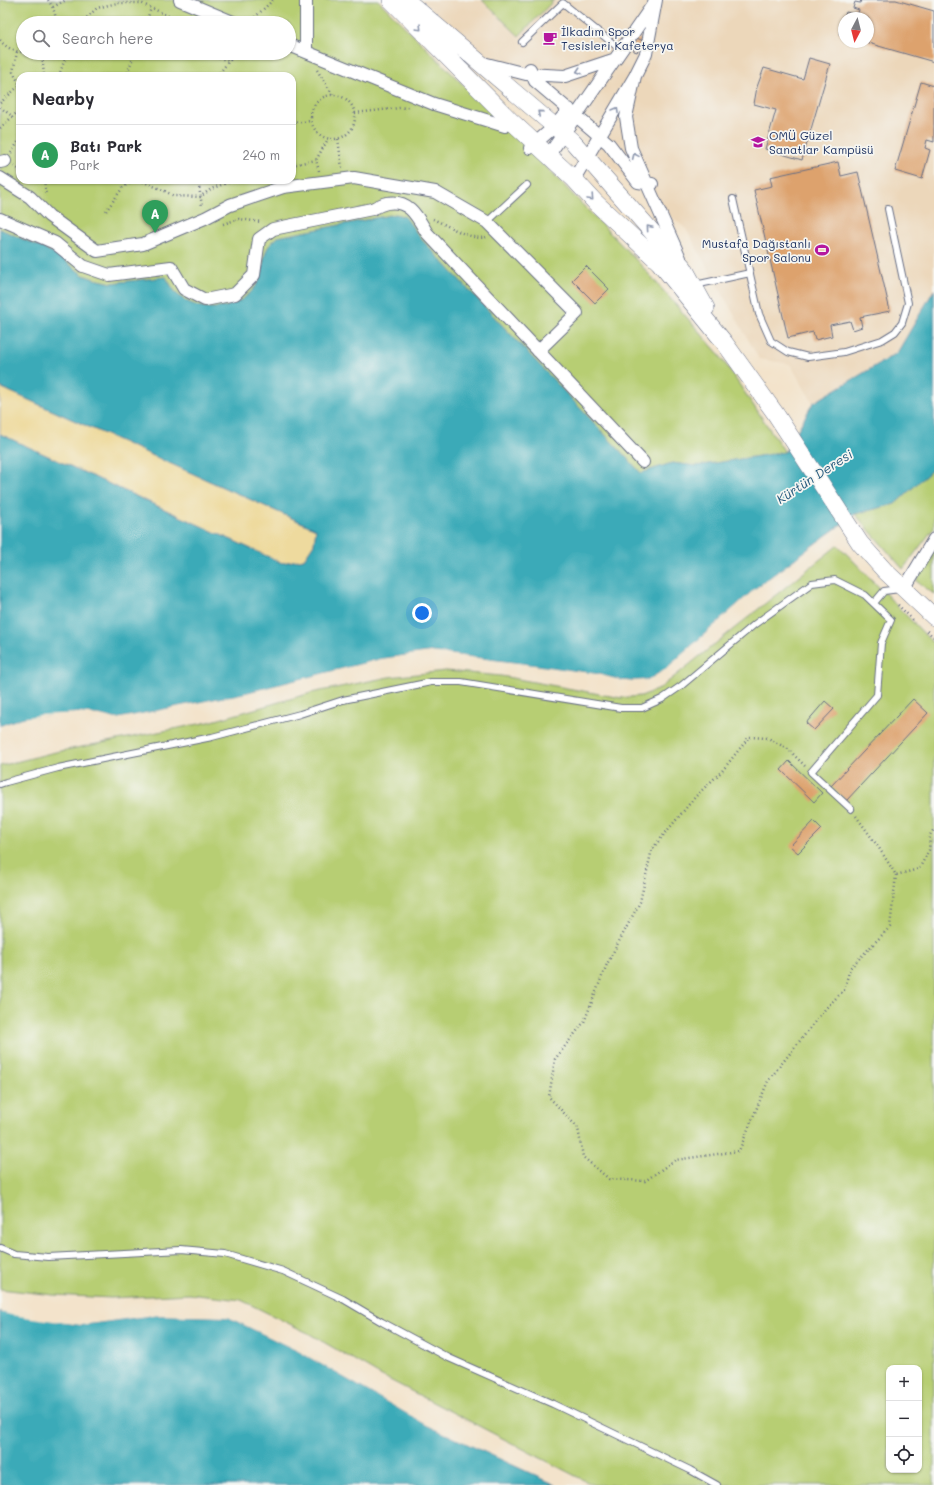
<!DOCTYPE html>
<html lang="en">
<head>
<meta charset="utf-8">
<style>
  :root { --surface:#fff; --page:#f2f2f3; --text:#2b2b33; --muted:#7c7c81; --line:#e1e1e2; --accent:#b5179e }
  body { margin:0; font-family:Mali,sans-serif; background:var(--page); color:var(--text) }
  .controls { position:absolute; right:12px; bottom:12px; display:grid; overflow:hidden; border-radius:8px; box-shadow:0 1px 3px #0004 }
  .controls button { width:36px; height:36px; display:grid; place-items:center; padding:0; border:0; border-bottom:1px solid var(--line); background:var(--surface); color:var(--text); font:20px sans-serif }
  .compass { position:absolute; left:838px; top:12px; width:36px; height:36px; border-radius:50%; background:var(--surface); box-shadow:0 1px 3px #0004; rotate:187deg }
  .you { position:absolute; left:422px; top:613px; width:14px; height:14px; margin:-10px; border:3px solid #fff; border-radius:50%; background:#1a73e8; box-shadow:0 0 0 6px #1a73e833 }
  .badge { display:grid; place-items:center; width:26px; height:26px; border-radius:50%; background:var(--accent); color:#fff; font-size:13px; font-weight:700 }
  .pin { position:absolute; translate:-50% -33px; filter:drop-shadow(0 1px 2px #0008) }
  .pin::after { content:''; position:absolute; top:21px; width:14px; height:12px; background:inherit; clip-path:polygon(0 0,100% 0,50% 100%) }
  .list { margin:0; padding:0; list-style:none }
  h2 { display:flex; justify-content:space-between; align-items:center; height:52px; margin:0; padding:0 16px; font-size:17px }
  h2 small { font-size:13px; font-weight:400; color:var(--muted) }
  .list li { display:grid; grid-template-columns:26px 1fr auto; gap:12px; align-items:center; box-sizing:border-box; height:60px; padding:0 16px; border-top:1px solid var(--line) }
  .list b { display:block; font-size:15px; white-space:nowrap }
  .list p { margin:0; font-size:13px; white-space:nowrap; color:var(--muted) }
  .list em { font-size:13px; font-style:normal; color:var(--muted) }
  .icon { flex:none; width:22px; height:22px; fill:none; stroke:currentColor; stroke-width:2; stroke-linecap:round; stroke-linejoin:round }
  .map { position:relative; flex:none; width:934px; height:1485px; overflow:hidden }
  .search { position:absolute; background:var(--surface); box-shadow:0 1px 3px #0004; left:16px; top:16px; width:280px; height:44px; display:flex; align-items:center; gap:10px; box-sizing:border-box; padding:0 14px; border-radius:22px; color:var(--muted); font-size:15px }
  .panel { position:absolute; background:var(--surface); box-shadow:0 1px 3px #0004; left:16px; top:72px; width:280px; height:112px; border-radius:12px }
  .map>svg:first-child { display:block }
  .built { fill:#ecd7ba; fill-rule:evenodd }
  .green { fill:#b7ce73; stroke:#697e68; fill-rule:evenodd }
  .sand { fill:#eeda9e; stroke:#84847e }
  .water { fill:#3aaab8; stroke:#2a6c8b }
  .pier { fill:#f3e3cb }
  .building { fill:#dda26d }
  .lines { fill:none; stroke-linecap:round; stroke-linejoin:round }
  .lane-casing { stroke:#676e84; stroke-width:8 }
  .street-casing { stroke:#676e84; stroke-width:14 }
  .secondary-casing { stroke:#676e84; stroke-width:18 }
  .path { stroke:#676e84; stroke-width:2.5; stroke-dasharray:1 3; stroke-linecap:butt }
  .lane { stroke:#fff; stroke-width:6 }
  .street { stroke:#fff; stroke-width:12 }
  .secondary { stroke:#fff; stroke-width:17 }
  .oneway { stroke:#8d97ae }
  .labels { text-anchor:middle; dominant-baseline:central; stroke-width:3.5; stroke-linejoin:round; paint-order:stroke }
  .poi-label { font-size:12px; fill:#1b2f5e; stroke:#f6f6f2; text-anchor:start }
  .water-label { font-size:13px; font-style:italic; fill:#265a7e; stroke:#f6f6f2 }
</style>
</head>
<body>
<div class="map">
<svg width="934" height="1485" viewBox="0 0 934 1485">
  <rect width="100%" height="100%" fill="#f6f6f2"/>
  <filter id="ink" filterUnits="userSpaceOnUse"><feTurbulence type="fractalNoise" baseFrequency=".025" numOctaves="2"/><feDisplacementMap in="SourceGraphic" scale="8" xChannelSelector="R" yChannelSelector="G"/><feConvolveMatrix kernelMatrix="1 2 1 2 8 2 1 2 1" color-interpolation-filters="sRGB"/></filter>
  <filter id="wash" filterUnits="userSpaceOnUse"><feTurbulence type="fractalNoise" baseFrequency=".012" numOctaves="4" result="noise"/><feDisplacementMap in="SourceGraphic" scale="16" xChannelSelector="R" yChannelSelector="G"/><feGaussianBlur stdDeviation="0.9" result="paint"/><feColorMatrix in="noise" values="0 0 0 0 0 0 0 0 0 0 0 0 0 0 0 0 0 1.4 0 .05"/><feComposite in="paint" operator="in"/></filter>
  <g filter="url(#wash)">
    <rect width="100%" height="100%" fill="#f3e3cb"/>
    <path class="built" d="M422,0H934V291L897,353L813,403L790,364L759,359L686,229L480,54ZM844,18H868V42H844Z"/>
    <path class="green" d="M0,0H378L550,171L640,264L718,353L785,452L696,466L672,463L641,473L421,239L405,217L396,214L278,237C275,240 271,243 269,246C262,254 265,274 256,286C238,311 204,315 180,297C174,292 170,284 166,277L112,283L94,279L83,275L56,254L0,229ZM23,23H289V53H23ZM20,76H292V180H20Z
      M482,0H554L519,36Z
      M934,468V528L903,569L855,514L895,504Z
      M838,545L934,644V1485H593L380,1375L308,1333L241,1300L189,1294L111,1298L53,1295L0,1289V766L51,753L209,722L311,693L389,677L446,671L501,676L621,698L641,696L659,689ZM889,1368H919V1470H889Z
      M934,548V594L916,581Z"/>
    <path class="sand" d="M0,387L316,529L314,544L304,559L282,563L0,434Z"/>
    <path class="water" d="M396,214L405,217L421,239L641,473L672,463L696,466L785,452L813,403L897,353L934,290V468L895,504L855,514L756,588L666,669L648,680L624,681L597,674L534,665L430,652L381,659L246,693L116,719L100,715L78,713L22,718L0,726V434L282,563L304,559L314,544L316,529L0,387V229L56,254L83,275L94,279L112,283L166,277C170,284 174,292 180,297C204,315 238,311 256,286C265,274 262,254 269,246C271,243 275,240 278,237Z
      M0,1312L81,1325L154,1315L228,1317L300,1352L427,1425L556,1485H0Z"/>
    <path class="pier" d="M829,534L830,535L822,542L757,589L667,670L649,682L624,683L596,676L534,667L430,654L382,661L246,695L116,721L100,717L78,715L40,717L22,720L0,728V726L22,718L40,715L78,713L100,715L116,719L246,693L381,659L430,652L534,665L597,674L624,681L648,680L666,669L756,588Z
      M0,1310L81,1323L154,1313L229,1316L301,1350L428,1423L556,1483L558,1485L427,1425L300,1352L228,1317L154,1315L81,1325L11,1315L0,1312Z"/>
    <g id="blocks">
      <path class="building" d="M861,0H896L934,11V62L868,43V18H844L846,12L857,15L859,10L853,8L855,2L860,3Z
        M844,19V35L839,34Z
        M637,38L645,42L637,52L634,51L632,45Z
        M809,58L830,64L802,160L765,149L776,110L754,104L757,87L764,68L803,79Z
        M921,82L934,86V142L927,140L925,148L930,150L922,179L895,171Z
        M838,162L841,176L858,172L890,311L860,317L862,327L853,330L850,321L830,325L832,336L815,340L813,332L788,338L754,190L772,186L770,177Z
        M586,266L609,289L595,303L572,280Z
        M913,699L928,713L846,801L831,786Z
        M825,701L834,709L814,730L806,723Z
        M789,761L822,793L814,802L781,770Z
        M814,821L822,829L798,853L790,846Z"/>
    </g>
  </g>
  <g filter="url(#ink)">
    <use href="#blocks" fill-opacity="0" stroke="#676e84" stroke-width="1"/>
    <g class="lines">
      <defs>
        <path id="lane" d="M522,42L563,3L621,50
          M733,199L759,314L771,341L788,352L808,357L844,352L882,340L895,332L902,323L908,303L888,209
          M487,222L527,185
          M695,285L750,273
          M874,603L884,591L900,589
          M0,784L6,782L58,768L212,737L300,714L343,700L431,682H461L621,708H642L662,699L681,686L755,624L812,583L835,580L865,595L891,620L881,643L877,695L811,772L851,809
          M0,1248L14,1254L48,1257L181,1250L225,1254L283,1271L343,1299L382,1322L449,1358L553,1404L690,1470L717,1485"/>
        <path id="street" d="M180,0L235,23
          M306,0V52
          M289,45L434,104L505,126L510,120
          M483,63L526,74L565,76L616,59
          M530,69L535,81L609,144L638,182L652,184
          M635,76L626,117L631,148L680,258
          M530,148L555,126L569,109
          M548,156L654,3
          M0,162L5,161
          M0,178L30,197L49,216L97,251L143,244L205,218L230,205L283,187L354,178L435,192L487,222L577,313L538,351
          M574,179L635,76L646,54L656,0
          M0,219L55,243L83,266L109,275L171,267L184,289L205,300L235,294L254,275L259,239L273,229L372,209C376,207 382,204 387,203C409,199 417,216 427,233L643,462
          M904,589L934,539"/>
        <path id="secondary" d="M391,0L510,120L574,179L595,202L659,262L724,342L775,413L860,543L885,571L934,617
          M406,0L573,142L684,268L706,308"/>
      </defs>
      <use href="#lane" class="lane-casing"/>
      <use href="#street" class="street-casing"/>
      <use href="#secondary" class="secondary-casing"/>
      <path class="path" d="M48,0C53,7 56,14 56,23
        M53,7L66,0
        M81,23L97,8L117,3H141L183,23
        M146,23L151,8
        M249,23L273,0
        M0,40C5,47 15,52 23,52
        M17,52L13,72L20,85
        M42,53L44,76
        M183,53L230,60
        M317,70L333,95
        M59,76L67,53
        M126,76L135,53
        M217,76L230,60L225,53
        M311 117a22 22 0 1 1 44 0a22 22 0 1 1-44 0Z
        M0,103L20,85
        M0,107L12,116
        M355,113L408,107
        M292,123L311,121
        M0,128L20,110
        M338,139L342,168
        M11,153L20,139
        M292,165L316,160
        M14,166L20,170
        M319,171L316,160L328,139
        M44,180L46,195
        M139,180L163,190L174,196L200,197L211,189L234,180
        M198,180L202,206
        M106,211L123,187L136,180
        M433,219C445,224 474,242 486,237
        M223,224L239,219L261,222
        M898,605L913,620
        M927,631L934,637
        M805,766L788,749L768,738L749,737L722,771L696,796L652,849L640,902L607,964L584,1022L555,1059L549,1097L578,1128L583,1157L609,1179L645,1181L675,1160L739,1151L768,1081L826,1008L844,990L850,968L890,927L896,875
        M856,816L879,848L896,875L919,869L929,850L930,835L934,829"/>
      <use href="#lane" class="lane"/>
      <use href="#street" class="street"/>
      <use href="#secondary" class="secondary"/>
    </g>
    <defs><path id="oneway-chevron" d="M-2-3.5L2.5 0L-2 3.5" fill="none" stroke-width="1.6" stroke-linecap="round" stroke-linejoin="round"/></defs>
    <g class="oneway">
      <use href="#oneway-chevron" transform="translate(419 28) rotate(45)"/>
      <use href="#oneway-chevron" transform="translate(579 71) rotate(162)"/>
      <use href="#oneway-chevron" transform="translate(616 110) rotate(-60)"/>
      <use href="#oneway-chevron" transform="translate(540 113) rotate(-140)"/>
      <use href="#oneway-chevron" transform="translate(635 156) rotate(-114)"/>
      <use href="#oneway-chevron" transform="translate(591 198) rotate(47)"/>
      <use href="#oneway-chevron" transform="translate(649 228) rotate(-131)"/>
    </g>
  </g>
  <defs>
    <symbol id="cafe-bare" viewBox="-9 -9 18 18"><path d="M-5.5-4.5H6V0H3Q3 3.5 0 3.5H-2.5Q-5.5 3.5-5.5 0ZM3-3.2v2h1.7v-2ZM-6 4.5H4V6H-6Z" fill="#b5179e" stroke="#f6f6f2" stroke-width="2.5" paint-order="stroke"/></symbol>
    <symbol id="university-bare" viewBox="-9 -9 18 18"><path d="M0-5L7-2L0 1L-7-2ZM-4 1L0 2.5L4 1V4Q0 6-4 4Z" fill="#b5179e" stroke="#f6f6f2" stroke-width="2.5" paint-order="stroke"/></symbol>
    <symbol id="stadium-bare" viewBox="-9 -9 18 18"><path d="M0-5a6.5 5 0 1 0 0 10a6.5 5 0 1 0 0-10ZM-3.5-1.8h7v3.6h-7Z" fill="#b5179e" stroke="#f6f6f2" stroke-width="2.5" paint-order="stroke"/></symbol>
  </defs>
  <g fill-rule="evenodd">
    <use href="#cafe-bare" x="540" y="28" width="20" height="20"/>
    <use href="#university-bare" x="748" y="132" width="20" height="20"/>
    <use href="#stadium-bare" x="812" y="240" width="20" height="20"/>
  </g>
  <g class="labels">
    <g class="poi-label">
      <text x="561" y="31">İlkadım Spor<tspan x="561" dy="14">Tesisleri Kafeterya</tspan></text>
      <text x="769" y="135">OMÜ Güzel<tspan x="769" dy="14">Sanatlar Kampüsü</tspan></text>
      <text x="811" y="243" text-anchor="end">Mustafa Dağıstanlı<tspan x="811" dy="14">Spor Salonu</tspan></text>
    </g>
    <g class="water-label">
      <text transform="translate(814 476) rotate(-33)">Kürtün Deresi</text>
    </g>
  </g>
</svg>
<div class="controls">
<button>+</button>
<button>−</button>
<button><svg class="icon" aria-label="locate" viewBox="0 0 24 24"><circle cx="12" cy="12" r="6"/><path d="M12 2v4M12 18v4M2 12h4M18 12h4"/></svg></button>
</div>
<svg class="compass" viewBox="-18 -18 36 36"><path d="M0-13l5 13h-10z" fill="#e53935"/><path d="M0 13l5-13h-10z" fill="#7c7c81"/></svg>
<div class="you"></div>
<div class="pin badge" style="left:155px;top:233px;background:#2e9e5b">A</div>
<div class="search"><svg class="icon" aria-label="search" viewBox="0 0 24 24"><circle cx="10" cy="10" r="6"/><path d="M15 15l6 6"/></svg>Search here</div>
<section class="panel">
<h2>Nearby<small></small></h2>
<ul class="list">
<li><span class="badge" style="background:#2e9e5b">A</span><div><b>Batı Park</b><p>Park</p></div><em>240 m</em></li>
</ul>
</section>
</div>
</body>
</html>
